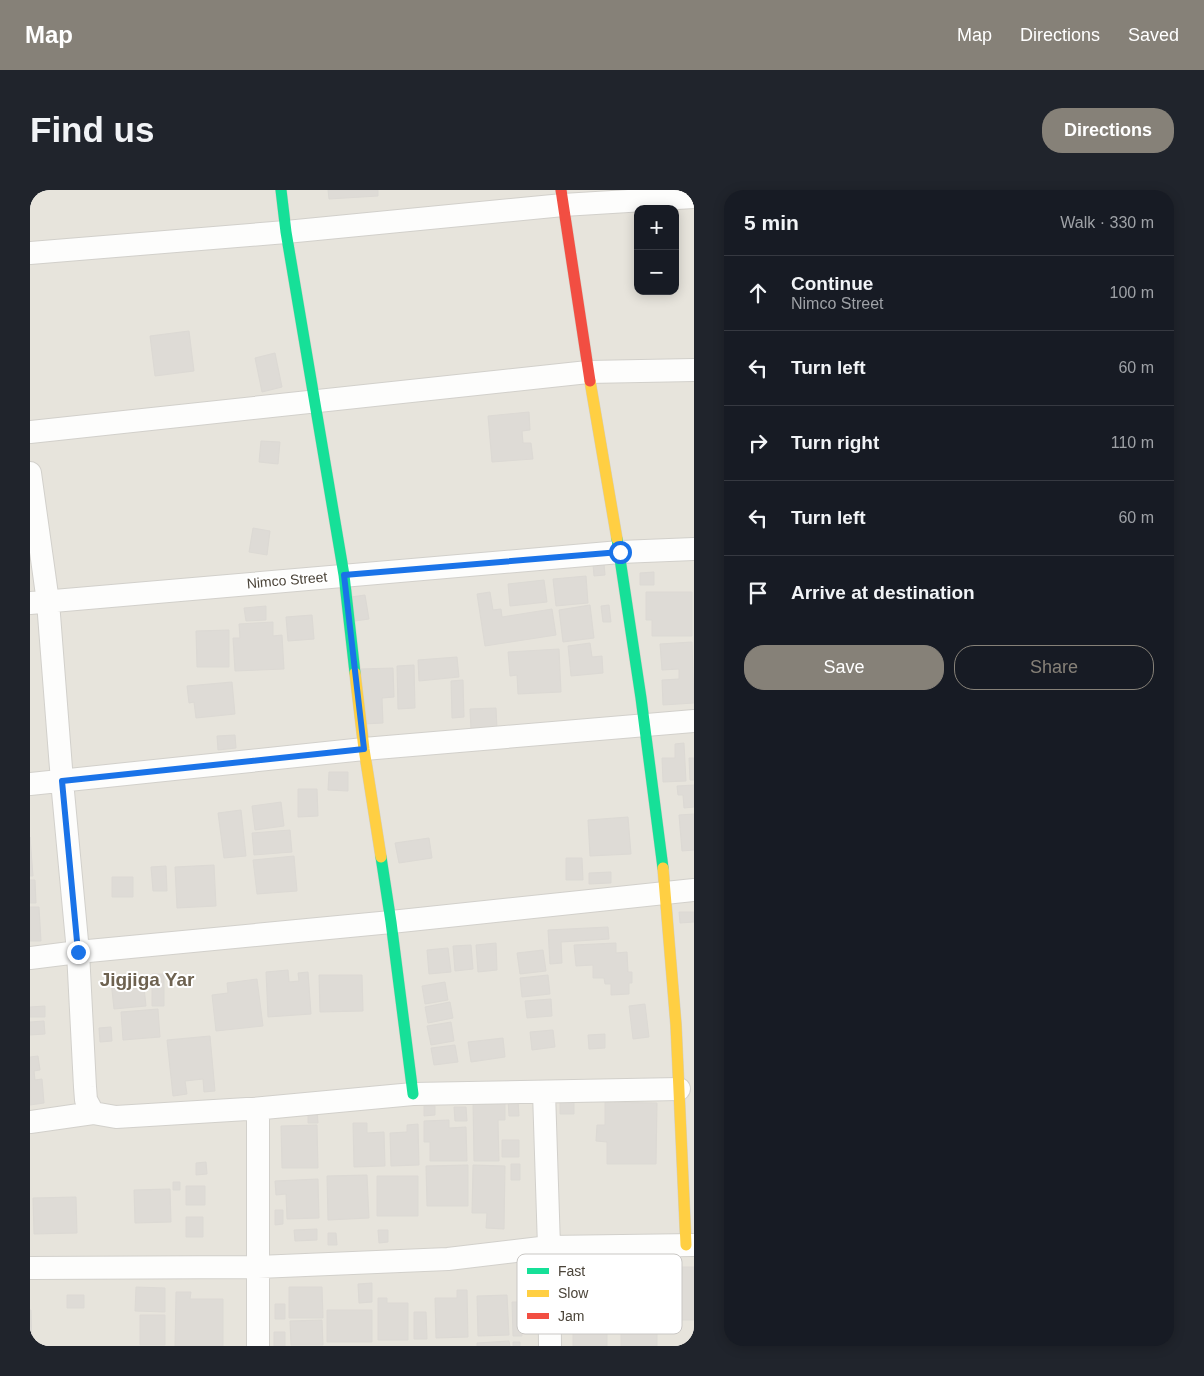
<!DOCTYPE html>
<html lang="en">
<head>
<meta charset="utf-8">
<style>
  :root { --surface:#171b24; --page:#20242c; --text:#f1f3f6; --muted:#9ea1a6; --line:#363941; --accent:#868178 }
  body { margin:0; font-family:Arial,sans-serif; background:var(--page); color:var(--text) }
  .controls { position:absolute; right:15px; top:15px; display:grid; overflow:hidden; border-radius:10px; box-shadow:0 2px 12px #0003 }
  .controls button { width:45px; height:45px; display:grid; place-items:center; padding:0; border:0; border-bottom:1px solid var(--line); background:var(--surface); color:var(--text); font:25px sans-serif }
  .stop { position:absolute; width:15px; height:15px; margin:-11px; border:4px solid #1a73e8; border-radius:50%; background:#fff }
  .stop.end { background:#1a73e8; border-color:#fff; box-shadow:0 1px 5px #0008 }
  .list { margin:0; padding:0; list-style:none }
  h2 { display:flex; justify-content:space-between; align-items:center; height:65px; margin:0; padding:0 20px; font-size:21px }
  h2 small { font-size:16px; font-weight:400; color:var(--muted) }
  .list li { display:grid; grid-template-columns:32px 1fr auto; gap:15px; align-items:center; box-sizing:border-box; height:75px; padding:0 20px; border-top:1px solid var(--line) }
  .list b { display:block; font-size:19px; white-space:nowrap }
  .list p { margin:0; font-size:16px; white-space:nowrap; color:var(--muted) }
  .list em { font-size:16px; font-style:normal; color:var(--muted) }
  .actions { display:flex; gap:10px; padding:15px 20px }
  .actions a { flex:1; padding:11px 0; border:1px solid var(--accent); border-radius:20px; text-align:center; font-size:18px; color:var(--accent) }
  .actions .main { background:var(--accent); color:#fff }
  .icon { flex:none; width:28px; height:28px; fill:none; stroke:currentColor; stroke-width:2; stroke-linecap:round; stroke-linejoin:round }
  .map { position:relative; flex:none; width:664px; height:1156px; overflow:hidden; border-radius:20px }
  header { display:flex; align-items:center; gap:30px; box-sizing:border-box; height:70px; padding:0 25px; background:var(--accent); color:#fff }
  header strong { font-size:24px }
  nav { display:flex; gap:28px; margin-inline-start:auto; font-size:18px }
  .intro { display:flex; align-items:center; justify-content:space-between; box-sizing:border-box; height:120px; padding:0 30px }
  h1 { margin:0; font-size:35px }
  .button { padding:12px 22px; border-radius:20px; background:var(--accent); color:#fff; font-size:18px; font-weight:700 }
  main { display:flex; gap:30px; padding:0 30px }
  aside { flex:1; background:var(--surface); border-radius:20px; box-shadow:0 2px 12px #0003 }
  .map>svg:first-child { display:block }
  .residential { fill:#e7e4dc; fill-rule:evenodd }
  .building { fill:#dedbd6; stroke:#dcd9d4 }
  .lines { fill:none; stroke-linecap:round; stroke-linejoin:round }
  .street-casing { stroke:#d2d0cb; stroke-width:24 }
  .fast-casing { stroke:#d3cfc5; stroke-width:12 }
  .slow-casing { stroke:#d3cfc5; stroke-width:12 }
  .jam-casing { stroke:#d3cfc5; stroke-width:12 }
  .street { stroke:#fdfdfc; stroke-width:22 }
  .fast { stroke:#16e098; stroke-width:11 }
  .slow { stroke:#ffcf43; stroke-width:11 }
  .jam { stroke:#f24e42; stroke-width:11 }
  .route { stroke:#1a73e8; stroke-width:6 }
  .labels { text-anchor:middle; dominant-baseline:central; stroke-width:4; stroke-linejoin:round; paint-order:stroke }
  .street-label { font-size:14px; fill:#4b4439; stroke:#fff }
  .district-label { font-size:19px; font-weight:bold; fill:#6e6250; stroke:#fff }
  .key { fill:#fff; stroke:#c9c7c4; stroke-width:1 }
  .key-label { font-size:14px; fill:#4b4439 }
</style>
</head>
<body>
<header>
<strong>Map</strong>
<nav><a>Map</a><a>Directions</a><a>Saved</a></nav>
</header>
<div class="intro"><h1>Find us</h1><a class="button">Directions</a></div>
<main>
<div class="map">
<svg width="664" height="1156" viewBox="0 0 664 1156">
  <rect width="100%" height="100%" fill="#f4f2ee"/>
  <path class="residential" d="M0,0H664V1156H0ZM608,19H645V101H608Z"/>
  <path class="building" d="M298,0H348V6L299,9Z
    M159,141L164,181L125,186L120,146Z
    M245,163L252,197L232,202L225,168Z
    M499,222L500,240L492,241L493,253H501L503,269L462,272L458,226Z
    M231,251L250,252L248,274L229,272Z
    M223,338L240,341L237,365L219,362Z
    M574,373L575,385L564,386L563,374Z
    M624,382V395H610V383Z
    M556,386L558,413L526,416L523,389Z
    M514,390L517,412L480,416L478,394Z
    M460,402L463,420L471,419L472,427L522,419L526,445L455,456L447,404Z
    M616,402H662V446H622V430H616Z
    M335,405L339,429L325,431L321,407Z
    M560,415L564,448L533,452L529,420Z
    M579,415L581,432H573L571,416Z
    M236,416V430L216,431L214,418Z
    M282,425L284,449L258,451L256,427Z
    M243,432V446L252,445L254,479L205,481L203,448H210L209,434Z
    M199,440V477H167L166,441Z
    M662,452L664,513L633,515L632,490L649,489V479L632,480L630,454Z
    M560,453L562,467L572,466L573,483L541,486L538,456Z
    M529,459L531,502L488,504L487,485L480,486L478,462Z
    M427,467L429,487L389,491L388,470Z
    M384,475L385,518L368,519L367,476Z
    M363,478L364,507L352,508L353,533L333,534L331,479Z
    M433,490L434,527L422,528L421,491Z
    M202,492L205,524L166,528L164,512L159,513L157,496Z
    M466,518L467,539L441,540L440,519Z
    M205,545L206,558L188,560L187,546Z
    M654,553L656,591L633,592L632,568H645V554Z
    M659,568H664V590H660Z
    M299,582H318V601L298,600Z
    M664,595V617L654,618L653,605H648L647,596Z
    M268,599H287L288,626L268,627Z
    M251,612L254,636L225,640L222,616Z
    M211,620L216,666L194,668L188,623Z
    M664,624V660L652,661L649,625Z
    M598,627L601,664L560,666L558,630Z
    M260,640L262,662L224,665L222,643Z
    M0,647L3,686H0Z
    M399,648L402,668L369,673L365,653Z
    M264,666L267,701L227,704L223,670Z
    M536,668H552L553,690H536Z
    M184,675L186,716L147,718L145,677Z
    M136,676L137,701H123L121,677Z
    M581,682V693L559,694V683Z
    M82,687H103V707H82Z
    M0,690H5L6,713H0Z
    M0,717H9L11,751H0Z
    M649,722H664V732L650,733Z
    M578,737L579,749L531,752L532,773L520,774L518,740Z
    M466,753L467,780L448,782L446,755Z
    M586,753V763L597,762L598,782H602V793H599V804L581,805V794H575L574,788H563V775L546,776L544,755Z
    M441,755L443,779L425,781L423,756Z
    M418,758L421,782L399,784L397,760Z
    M513,760L516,781L490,784L487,763Z
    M258,780L259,792L269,791L268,783L278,782L281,824L238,827L236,782Z
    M122,784H134V816H122Z
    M289,785H332L333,821L290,822Z
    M518,785L520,804L492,807L490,788Z
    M113,788L116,816L84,819L81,791Z
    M227,789L233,836L186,841L182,805L198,803L197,793Z
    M415,792L418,810L395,814L392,796Z
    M521,809L522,826L497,828L495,811Z
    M420,812L423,828L398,833L395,817Z
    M615,814L619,847L603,849L599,816Z
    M15,816V827H0V817Z
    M128,819L130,847L93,850L91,822Z
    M14,831L15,844L0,845V832Z
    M421,832L424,851L401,855L397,836Z
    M81,837L82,851L70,852L69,838Z
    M523,840L525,857L502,860L500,842Z
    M575,844V858L559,859L558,845Z
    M180,846L185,901L174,902L173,889L155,891L157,904L143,906L137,850Z
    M473,848L475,867L441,872L438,852Z
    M425,855L428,872L404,875L401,858Z
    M8,866L10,880L4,881L5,890L12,889L14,913L0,915V867Z
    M478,909H488L489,926H479Z
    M475,911V930H468L469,971H444L443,912Z
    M530,911H544V924H530Z
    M575,912L627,913L626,974H577V952L566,951L567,935H575Z
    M394,916H405V925L394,926Z
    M424,917H436L437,931H425Z
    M287,919L288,933H278V920Z
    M419,930V938L436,937L437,971H400V952H394V931Z
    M323,933H337V943L354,942L355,976L324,977Z
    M388,934L389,975L361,976L360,943L377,942V935Z
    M287,935L288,978H252L251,936Z
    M472,950H489V967H472Z
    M176,972L177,984L166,985V973Z
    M481,974H490V990H481Z
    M438,975V1016H397L396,976Z
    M443,975L475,976L474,1039L456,1038L457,1023H442Z
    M337,985L339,1028L298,1030L297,986Z
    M347,986H388V1026H347Z
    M288,989L289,1028L257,1029L256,1004L246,1005L245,991Z
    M143,992H150V1000H143Z
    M156,996H175V1015H156Z
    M140,999L141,1032L105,1033L104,1000Z
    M46,1007L47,1043L4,1044L3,1008Z
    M245,1020H253V1034L245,1035Z
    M156,1027H173V1047H156Z
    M287,1039V1050L265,1051L264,1040Z
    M348,1040H358V1052L349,1053Z
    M298,1043H306L307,1055H298Z
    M652,1077H664V1130H643V1120H636V1105H643V1085H652Z
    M342,1093V1112L329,1113L328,1094Z
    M106,1097L135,1098V1122L105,1121Z
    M259,1097H292L293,1128H259Z
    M427,1100H437L438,1147L406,1148L405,1108H427Z
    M146,1102H161L160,1109H193V1156H145Z
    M37,1105H54V1118H37Z
    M477,1105L479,1145L448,1146L447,1106Z
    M348,1108H357V1113H378V1150H348Z
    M482,1112H491L492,1146H483Z
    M245,1114H255V1129H245Z
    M0,1120H1L2,1156H0Z
    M297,1120H342V1152H297Z
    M384,1122H396L397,1149H384Z
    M110,1125H135V1155H110Z
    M292,1130L293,1155H261L260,1131Z
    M577,1139V1156H543V1140Z
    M591,1139H627V1156H591Z
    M244,1142H255V1156H244Z
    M479,1151L480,1156H447V1153Z
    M483,1152H490V1156H483Z"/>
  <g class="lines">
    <defs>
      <path id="street" d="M0,63L256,42L533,15L664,7
        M0,242L558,182L664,180
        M0,283L18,412L32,591L48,762L55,897L56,910L63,923
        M0,413L590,362L664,359
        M0,594L334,559L664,531
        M0,768L48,762L361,732L664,700
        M514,902L519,1057L520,1156
        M223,919L383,904L649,899
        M0,932L63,923L86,927L217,919H223L228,922V1156
        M0,1078L228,1077L418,1069L519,1057L664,1055"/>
      <path id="fast" d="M251,0L256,42L314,385L325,483
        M587,349L611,508L633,678
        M351,667L361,732L383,904"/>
      <path id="slow" d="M560,191L587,349
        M325,483L334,559L351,667
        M633,678L646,835L656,1055"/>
      <path id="jam" d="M531,0L560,191"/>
    </defs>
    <use href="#street" class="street-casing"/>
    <use href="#fast" class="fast-casing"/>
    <use href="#slow" class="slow-casing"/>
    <use href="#jam" class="jam-casing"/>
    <use href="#street" class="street"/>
    <use href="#fast" class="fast"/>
    <use href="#slow" class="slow"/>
    <use href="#jam" class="jam"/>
  </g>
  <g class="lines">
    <path class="route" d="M48,762L32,591L334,559L314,385L590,362"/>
  </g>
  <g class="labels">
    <g class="street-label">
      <text transform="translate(257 390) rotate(-5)">Nimco Street</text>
    </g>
    <g class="district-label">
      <text x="117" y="789">Jigjiga Yar</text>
    </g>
  </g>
  <rect x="487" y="1064" width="165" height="80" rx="8" class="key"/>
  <rect x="497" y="1078" width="22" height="6" fill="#16e098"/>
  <rect x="497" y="1100" width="22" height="7" fill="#ffcf43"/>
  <rect x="497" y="1123" width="22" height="6" fill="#f24e42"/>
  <g class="key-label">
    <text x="528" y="1086">Fast</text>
    <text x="528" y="1108">Slow</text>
    <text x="528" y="1131">Jam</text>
  </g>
</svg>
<div class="controls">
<button>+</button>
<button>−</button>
</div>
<div class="stop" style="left:590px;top:362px"></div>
<div class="stop end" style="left:48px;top:762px"></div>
</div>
<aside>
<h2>5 min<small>Walk · 330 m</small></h2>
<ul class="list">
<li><svg class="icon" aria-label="ahead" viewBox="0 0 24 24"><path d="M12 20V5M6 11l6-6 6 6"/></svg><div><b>Continue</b><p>Nimco Street</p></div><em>100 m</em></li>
<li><svg class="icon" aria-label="left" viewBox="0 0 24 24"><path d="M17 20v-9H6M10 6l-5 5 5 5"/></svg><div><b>Turn left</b></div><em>60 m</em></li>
<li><svg class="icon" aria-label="right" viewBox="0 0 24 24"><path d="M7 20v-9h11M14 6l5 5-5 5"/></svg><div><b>Turn right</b></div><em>110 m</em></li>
<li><svg class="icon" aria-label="left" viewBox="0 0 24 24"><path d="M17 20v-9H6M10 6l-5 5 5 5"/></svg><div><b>Turn left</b></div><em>60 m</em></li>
<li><svg class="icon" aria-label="arrive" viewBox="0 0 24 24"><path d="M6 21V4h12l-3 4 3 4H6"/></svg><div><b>Arrive at destination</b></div></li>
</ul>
<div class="actions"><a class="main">Save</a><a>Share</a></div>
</aside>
</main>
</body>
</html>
